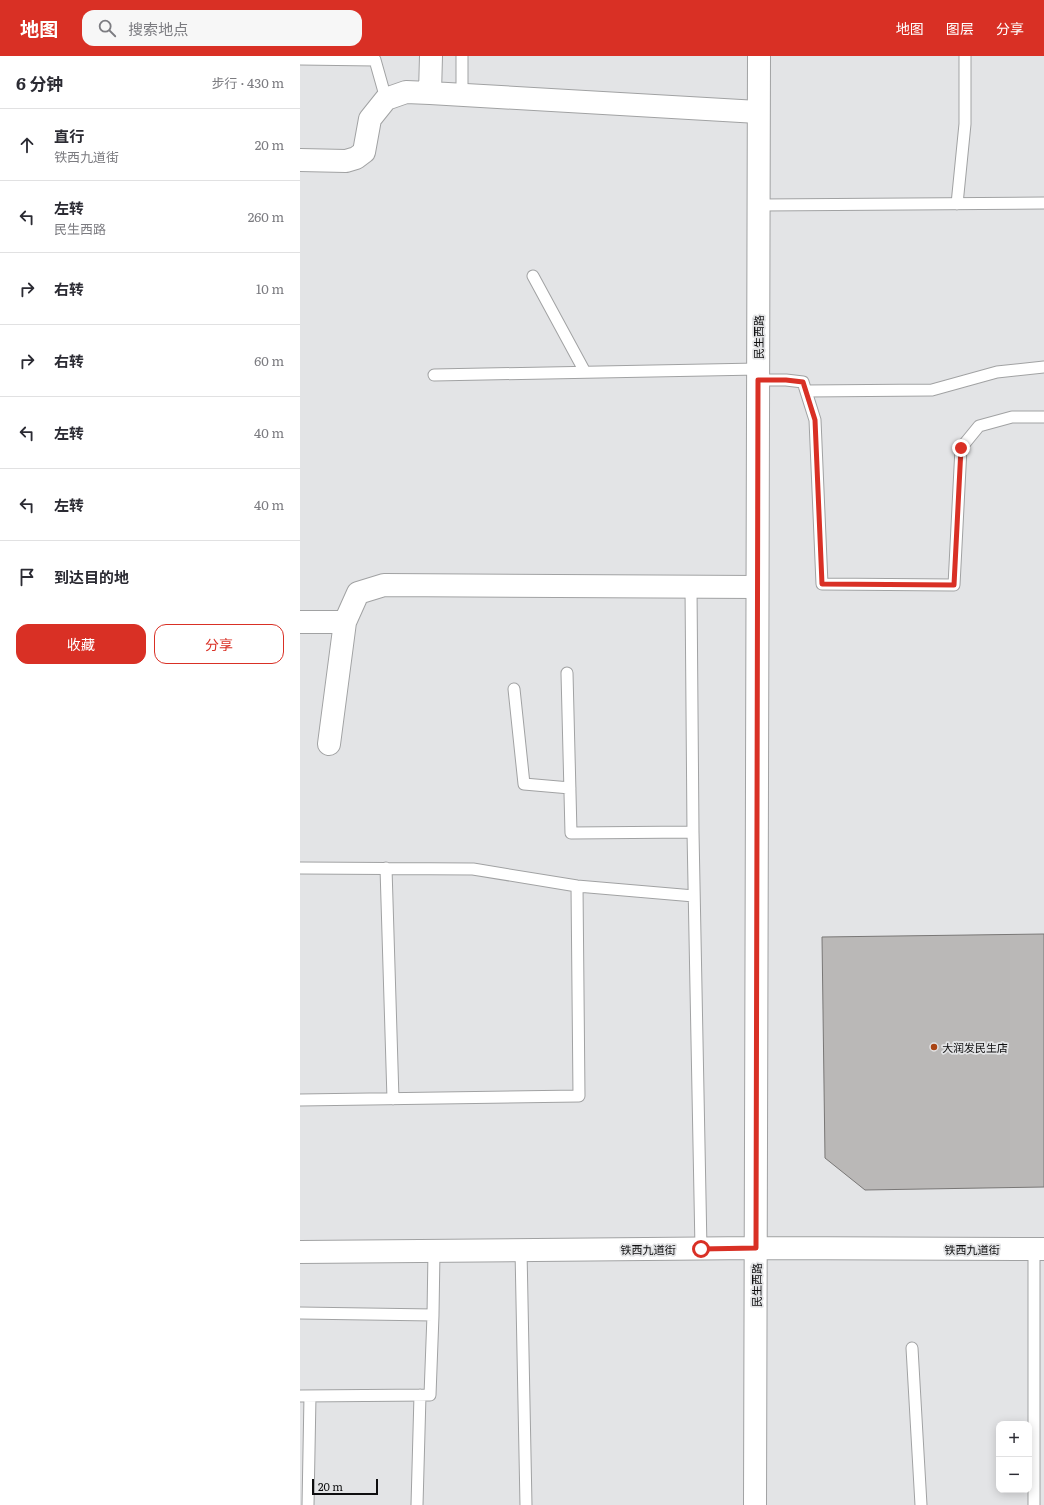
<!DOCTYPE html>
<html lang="zh">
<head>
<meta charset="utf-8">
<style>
  :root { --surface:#fff; --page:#f7f7f7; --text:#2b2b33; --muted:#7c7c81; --line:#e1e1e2; --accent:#d93025 }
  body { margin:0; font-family:Literata,"Noto Sans SC",serif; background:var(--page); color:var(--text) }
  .controls { position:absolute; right:12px; bottom:12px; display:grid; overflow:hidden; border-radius:8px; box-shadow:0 2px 10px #0003 }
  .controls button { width:36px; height:36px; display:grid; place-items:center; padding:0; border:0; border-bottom:1px solid var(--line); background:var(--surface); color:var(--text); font:20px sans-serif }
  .scale { position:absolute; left:12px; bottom:10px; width:66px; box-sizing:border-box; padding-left:4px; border:2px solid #0e0e0f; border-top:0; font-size:11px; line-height:14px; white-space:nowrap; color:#0e0e0f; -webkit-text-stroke:3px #e3e4e6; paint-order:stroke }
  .stop { position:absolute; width:12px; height:12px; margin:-9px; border:3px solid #d93025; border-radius:50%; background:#fff }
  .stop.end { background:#d93025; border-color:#fff; box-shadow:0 1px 4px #0008 }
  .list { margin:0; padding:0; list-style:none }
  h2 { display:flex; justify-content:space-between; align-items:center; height:52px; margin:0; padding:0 16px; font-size:17px }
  h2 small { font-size:13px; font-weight:400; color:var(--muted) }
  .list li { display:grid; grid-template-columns:26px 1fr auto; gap:12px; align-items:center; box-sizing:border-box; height:72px; padding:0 16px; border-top:1px solid var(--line) }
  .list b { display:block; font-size:15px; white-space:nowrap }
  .list p { margin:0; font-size:13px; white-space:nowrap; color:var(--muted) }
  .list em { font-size:13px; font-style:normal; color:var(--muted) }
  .actions { display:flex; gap:8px; padding:12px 16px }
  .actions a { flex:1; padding:9px 0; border:1px solid var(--accent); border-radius:12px; text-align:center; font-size:14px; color:var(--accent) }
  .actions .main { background:var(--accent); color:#fff }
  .icon { flex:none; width:22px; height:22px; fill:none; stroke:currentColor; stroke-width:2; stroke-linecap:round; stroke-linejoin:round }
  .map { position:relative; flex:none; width:744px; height:1449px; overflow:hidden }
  header { display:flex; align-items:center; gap:24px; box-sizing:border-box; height:56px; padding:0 20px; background:var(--accent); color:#fff }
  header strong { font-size:19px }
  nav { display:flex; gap:22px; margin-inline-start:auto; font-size:14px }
  .search { width:280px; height:36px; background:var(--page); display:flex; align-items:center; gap:10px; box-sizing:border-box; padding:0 14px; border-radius:12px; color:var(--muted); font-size:15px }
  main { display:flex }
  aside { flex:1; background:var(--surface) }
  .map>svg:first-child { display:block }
  .building { fill:#bab8b7; stroke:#797776 }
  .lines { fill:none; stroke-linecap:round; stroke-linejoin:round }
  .lane-casing { stroke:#a1a2a3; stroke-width:13 }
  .street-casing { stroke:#a1a2a3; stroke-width:24 }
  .secondary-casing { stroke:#a1a2a3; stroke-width:24 }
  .lane { stroke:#fff; stroke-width:11 }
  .street { stroke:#fff; stroke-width:22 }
  .secondary { stroke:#fff; stroke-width:22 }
  .route { stroke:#d93025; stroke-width:5 }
  .poi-dot { fill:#a94414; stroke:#e3e4e6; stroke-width:1.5 }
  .labels { text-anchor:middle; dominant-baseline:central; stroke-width:3.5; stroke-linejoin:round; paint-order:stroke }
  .street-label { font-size:11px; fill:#0e0e0f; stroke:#e3e4e6 }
  .poi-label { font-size:11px; fill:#0e0e0f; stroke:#e3e4e6; text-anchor:start }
</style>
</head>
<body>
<header>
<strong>地图</strong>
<div class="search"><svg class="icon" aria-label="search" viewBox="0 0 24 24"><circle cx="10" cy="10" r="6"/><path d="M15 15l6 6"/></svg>搜索地点</div>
<nav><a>地图</a><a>图层</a><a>分享</a></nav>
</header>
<main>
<aside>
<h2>6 分钟<small>步行 · 430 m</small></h2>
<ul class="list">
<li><svg class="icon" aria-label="ahead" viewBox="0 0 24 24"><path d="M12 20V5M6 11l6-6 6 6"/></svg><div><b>直行</b><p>铁西九道街</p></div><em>20 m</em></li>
<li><svg class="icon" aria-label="left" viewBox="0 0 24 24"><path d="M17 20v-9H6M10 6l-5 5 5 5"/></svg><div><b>左转</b><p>民生西路</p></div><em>260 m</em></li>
<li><svg class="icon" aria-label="right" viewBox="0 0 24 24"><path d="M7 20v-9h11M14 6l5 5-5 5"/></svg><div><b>右转</b></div><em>10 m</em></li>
<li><svg class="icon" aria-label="right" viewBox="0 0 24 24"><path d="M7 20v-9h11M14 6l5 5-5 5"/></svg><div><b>右转</b></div><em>60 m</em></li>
<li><svg class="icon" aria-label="left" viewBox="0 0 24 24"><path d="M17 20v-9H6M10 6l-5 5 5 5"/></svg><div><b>左转</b></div><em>40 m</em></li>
<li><svg class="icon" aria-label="left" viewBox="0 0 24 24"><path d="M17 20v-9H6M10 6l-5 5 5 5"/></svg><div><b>左转</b></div><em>40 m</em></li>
<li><svg class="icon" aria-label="arrive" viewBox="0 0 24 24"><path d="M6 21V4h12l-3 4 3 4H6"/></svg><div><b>到达目的地</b></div></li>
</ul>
<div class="actions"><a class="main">收藏</a><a>分享</a></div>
</aside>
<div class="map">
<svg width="744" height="1449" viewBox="0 0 744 1449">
  <rect width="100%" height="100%" fill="#e3e4e6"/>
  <path class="building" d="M744,878V1131L565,1134L525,1102L522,881Z"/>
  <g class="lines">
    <defs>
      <path id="lane" d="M0,3L75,4L86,43
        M162,39V0
        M657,148L665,68V0
        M458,149L744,147
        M233,220L285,316
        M134,319L458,313
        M458,324H486L503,326L515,364L522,528L654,529L661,392L679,370L712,361H744
        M506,335L632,334L697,316L744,311
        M391,531L393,776L401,1193
        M267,617L271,777L393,776
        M214,633L224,728L270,732
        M0,812L173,813L277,830L394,840
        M86,812L93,1043
        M0,1044L279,1040L277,830
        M221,1194L226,1449
        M0,1257L133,1259L134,1195
        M612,1292L621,1449
        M0,1340L130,1339L133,1259
        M8,1449L10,1340
        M117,1449L120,1339
        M734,1449V1193"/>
      <path id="street" d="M130,37L458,56
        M0,104L46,105L56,102L64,96L70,63L86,43L106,36L130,37L131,0
        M0,566H45
        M29,688L45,566L58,537L84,529L457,531"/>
      <path id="secondary" d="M0,1196L456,1192L744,1193
        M455,1449L459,0"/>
    </defs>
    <use href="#lane" class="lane-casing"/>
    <use href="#street" class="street-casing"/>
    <use href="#secondary" class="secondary-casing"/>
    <use href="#lane" class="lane"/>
    <use href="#street" class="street"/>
    <use href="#secondary" class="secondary"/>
  </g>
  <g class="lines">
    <path class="route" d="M401,1193L456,1192L458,324H486L503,326L515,364L522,528L654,529L661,392"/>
  </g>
  <circle class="poi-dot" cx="634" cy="991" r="4"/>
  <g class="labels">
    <g class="street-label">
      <text transform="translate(458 281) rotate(-90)">民生西路</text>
      <text x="348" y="1193">铁西九道街</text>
      <text x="672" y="1193">铁西九道街</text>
      <text transform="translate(456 1229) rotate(-90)">民生西路</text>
    </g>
    <g class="poi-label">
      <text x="642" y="991">大润发民生店</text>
    </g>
  </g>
</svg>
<div class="controls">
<button>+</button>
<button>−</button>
</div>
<div class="scale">20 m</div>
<div class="stop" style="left:401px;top:1193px"></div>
<div class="stop end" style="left:661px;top:392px"></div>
</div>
</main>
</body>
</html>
